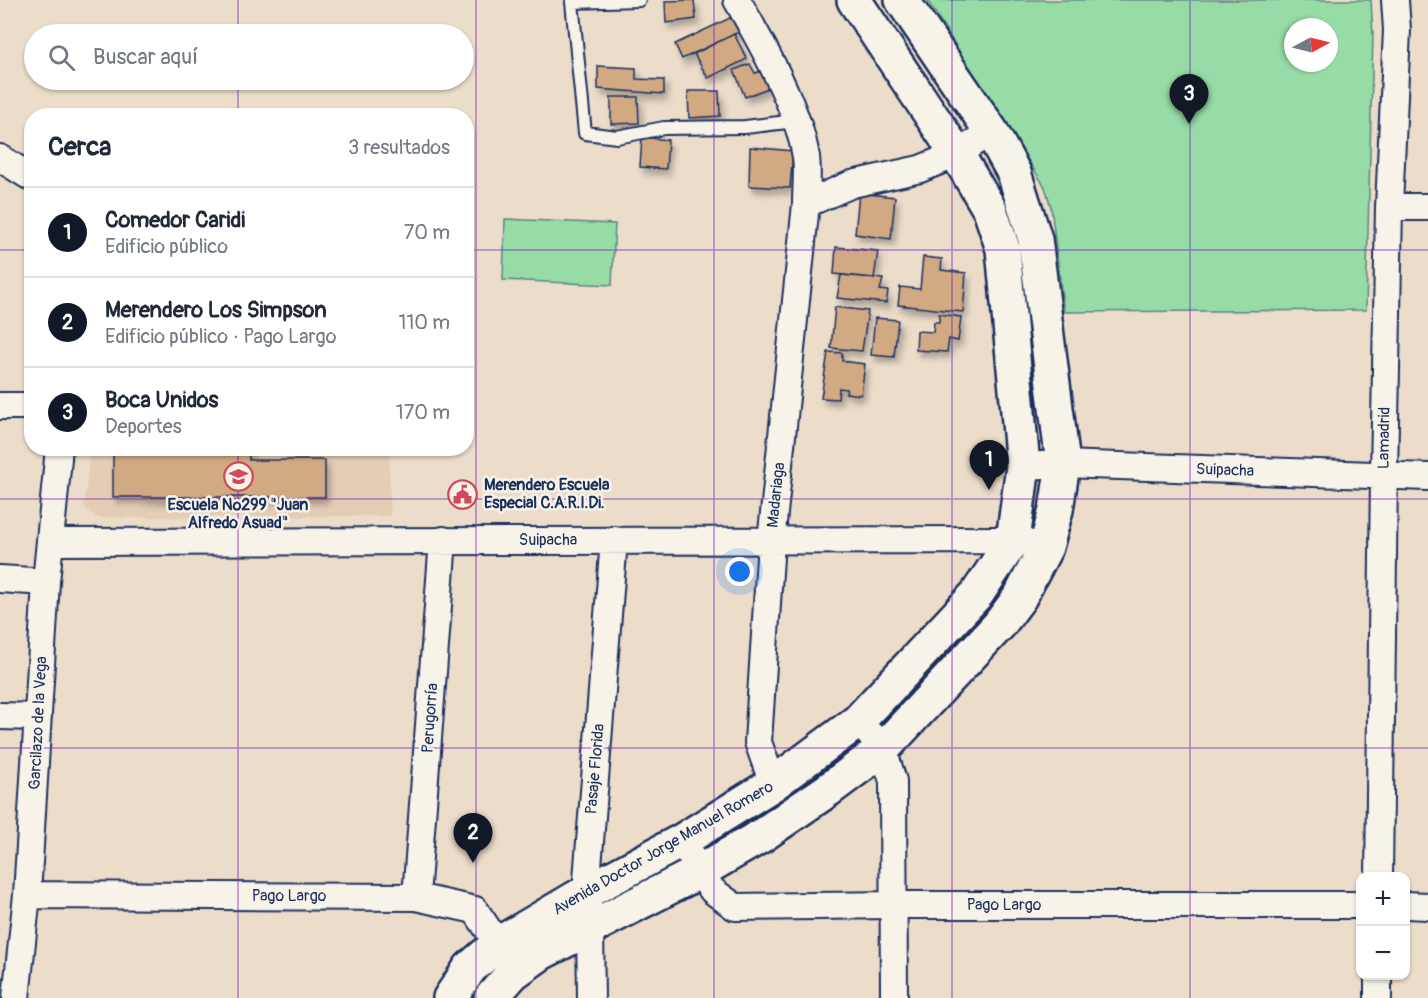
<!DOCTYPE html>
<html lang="es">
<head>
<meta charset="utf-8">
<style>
  :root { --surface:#fff; --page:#f2f2f3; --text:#1f2937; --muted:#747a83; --line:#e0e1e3; --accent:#111827 }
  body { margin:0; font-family:Pangolin,sans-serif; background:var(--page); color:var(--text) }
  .controls { position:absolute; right:18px; bottom:18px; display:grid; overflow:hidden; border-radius:12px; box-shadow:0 2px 4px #0004 }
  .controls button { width:54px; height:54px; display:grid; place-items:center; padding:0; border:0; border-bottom:2px solid var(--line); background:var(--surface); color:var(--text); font:30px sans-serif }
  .compass { position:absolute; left:1284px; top:18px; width:54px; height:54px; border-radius:50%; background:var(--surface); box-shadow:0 2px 4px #0004; rotate:83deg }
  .you { position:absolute; left:740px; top:572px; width:21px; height:21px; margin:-15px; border:4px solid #fff; border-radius:50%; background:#1a73e8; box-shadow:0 0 0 9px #1a73e833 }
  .badge { display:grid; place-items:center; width:39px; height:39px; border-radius:50%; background:var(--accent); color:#fff; font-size:20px; font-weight:700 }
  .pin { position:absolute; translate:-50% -50px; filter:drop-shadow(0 2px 3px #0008) }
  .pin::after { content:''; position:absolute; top:32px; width:21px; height:18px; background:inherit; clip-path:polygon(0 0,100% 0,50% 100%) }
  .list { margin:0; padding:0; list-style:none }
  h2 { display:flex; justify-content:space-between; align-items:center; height:78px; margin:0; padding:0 24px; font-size:26px }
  h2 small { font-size:20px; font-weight:400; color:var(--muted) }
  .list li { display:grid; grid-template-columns:39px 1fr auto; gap:18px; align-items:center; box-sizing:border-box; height:90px; padding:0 24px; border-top:2px solid var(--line) }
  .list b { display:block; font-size:22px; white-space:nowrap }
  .list p { margin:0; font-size:20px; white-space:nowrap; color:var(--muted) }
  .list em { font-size:20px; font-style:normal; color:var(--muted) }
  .icon { flex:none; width:33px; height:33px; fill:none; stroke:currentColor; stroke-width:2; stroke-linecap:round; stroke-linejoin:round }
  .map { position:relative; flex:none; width:1428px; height:998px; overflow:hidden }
  .search { position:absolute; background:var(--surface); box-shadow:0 2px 4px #0004; left:24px; top:24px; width:450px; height:66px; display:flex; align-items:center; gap:15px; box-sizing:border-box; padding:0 21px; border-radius:33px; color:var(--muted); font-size:22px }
  .panel { position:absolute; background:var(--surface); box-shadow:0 2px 4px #0004; left:24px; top:108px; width:450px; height:348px; border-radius:24px }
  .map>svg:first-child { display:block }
  .built { fill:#e4cdb5 }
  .green { fill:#97dba6; stroke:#598582; stroke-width:1.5; fill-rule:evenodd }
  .building { fill:#d1a983; stroke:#1b2f5e; stroke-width:1.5; filter:url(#shadow) }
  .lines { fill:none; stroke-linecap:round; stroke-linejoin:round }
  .service-casing { stroke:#1b2f5e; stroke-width:16 }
  .minor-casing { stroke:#1b2f5e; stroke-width:30 }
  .secondary-casing { stroke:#1b2f5e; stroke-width:38 }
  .service { stroke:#f7f3e8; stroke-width:12 }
  .minor { stroke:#f7f3e8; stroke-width:26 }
  .secondary { stroke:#f7f3e8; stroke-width:33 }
  .grid { fill:none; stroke:#7b2cbf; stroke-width:1.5; stroke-opacity:0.55 }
  .labels { text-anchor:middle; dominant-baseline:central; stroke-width:5; stroke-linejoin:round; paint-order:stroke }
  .street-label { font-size:16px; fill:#1b2f5e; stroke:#f7f3e8 }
  .poi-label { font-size:16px; font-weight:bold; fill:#1b2f5e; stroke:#f7f3e8; text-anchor:start }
</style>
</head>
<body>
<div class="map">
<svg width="1428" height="998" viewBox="0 0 1428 998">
  <defs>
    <filter id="shadow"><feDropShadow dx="3.5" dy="6" stdDeviation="3" flood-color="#0004"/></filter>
  </defs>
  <rect width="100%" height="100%" fill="#ecddca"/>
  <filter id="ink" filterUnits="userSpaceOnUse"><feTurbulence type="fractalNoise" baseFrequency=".0167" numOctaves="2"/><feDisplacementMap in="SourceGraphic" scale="12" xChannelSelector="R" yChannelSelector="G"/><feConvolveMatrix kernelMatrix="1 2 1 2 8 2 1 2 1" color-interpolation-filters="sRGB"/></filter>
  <g filter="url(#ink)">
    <path class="built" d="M90,449H389L390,516L96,518L84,506Z"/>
    <path class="green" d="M927,0H1371L1373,35L1366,310L1064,312L1051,207L1045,187ZM1293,27H1329V63H1293Z
      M505,219L615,224L612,285L503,280Z"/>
    <path class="building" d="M694,0L696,19L666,23L665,1Z
      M732,17L739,32L682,59L675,44Z
      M734,34L747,59L708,78L694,54Z
      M750,64L755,73L762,71L768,88L745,97L734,70Z
      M598,66L636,68V79L664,80V94L598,89Z
      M688,91H719L720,116L689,118Z
      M611,97H638L639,123L611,124Z
      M642,137L668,140L666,169L640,167Z
      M750,147L793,151L790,188L749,186Z
      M859,193L895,197L891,239L855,234Z
      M836,247L878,251L874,278L834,274Z
      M923,257L942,259L941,270L966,273L963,312L898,305L900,287L920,289Z
      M841,275L883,279L880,290L888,291L886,303L837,298Z
      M835,307L868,311L862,351L831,348Z
      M939,314L961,317L958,341L949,339L947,352L916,350L917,331L933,332L934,322H939Z
      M875,318L898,320L894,357L871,355Z
      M828,352L842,353V361L865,364L861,395L846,393L847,389L839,388L838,399L821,398Z
      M113,448H249V460H325V497H113Z"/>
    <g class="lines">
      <defs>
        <path id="service" d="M639,0L572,2L585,133L617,137L664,128L745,127L796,121"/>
        <path id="minor" d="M737,0C762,44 798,107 806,157C808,172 806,189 806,204L771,542L758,742L773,784
          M0,158L32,178
          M806,204L852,184L920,169L957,154L991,131
          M1389,207H1428
          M0,406H32
          M1023,466L1063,464L1428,477
          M50,542C371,540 692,542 1013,540L1028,543
          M0,579L46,582
          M0,716L38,717
          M858,721L883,749L893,781L894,998
          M683,840L699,872L713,891L735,907L894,905H1360
          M1379,876L1384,476L1389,207L1397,30L1395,0
          M27,895L416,897L475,910L498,944L506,958
          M416,897L443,540
          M1406,905L1428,906
          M16,998L27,895L46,582L59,448
          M591,998L590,927L586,892L614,540
          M1378,998V976"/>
        <path id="secondary" d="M450,998L470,968L498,944L586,892L683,840L773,784L858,721L977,594L1013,540L1023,466L1003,249L990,210L957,154L854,0
          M491,998L513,973L541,953L699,872L761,836L828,790L883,749L999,625L1020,597L1046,547L1056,510L1063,464L1035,239L1014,173L991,131L902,0"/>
      </defs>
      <use href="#service" class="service-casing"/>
      <use href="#minor" class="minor-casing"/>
      <use href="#secondary" class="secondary-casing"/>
      <use href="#service" class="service"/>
      <use href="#minor" class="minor"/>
      <use href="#secondary" class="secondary"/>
    </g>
  </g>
  <path class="grid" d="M238,0V34M476,0V998M714,0V998M952,0V998M1190,0V998M238,80V116M0,250H32M466,250H1428M238,448V998M0,499H1428M0,748H1428"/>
  <defs>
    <symbol id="school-ring" viewBox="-11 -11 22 22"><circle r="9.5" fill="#f7f3e8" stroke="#d1495b" stroke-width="1.5"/><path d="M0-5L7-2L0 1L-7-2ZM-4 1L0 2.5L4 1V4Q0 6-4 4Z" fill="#d1495b"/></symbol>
    <symbol id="civic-ring" viewBox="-11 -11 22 22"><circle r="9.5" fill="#f7f3e8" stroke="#d1495b" stroke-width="1.5"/><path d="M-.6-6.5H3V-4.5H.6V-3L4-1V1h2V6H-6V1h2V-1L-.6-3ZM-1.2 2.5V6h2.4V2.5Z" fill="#d1495b"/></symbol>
  </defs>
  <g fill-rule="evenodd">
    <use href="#school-ring" x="222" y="460" width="33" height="33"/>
    <use href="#civic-ring" x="446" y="478" width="33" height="33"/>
  </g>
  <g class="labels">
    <g class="street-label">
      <text transform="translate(1384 438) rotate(-89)">Lamadrid</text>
      <text transform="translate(1225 470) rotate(2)">Suipacha</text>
      <text transform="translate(776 495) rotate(-84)">Madariaga</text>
      <text x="548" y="540">Suipacha</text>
      <text transform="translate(430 718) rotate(-86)">Perugorría</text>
      <text transform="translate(38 723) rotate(-87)">Garcilazo de la Vega</text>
      <text transform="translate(595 769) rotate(-85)">Pasaje Florida</text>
      <text transform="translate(663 848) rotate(-30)">Avenida Doctor Jorge Manuel Romero</text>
      <text x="289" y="896">Pago Largo</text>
      <text x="1004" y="905">Pago Largo</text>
    </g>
    <g class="poi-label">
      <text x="484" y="485">Merendero Escuela<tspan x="484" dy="18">Especial C.A.R.I.Di.</tspan></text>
      <text x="238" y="505" text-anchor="middle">Escuela Nº299 "Juan<tspan x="238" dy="18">Alfredo Asuad"</tspan></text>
    </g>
  </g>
</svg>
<div class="controls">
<button>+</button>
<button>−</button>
</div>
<svg class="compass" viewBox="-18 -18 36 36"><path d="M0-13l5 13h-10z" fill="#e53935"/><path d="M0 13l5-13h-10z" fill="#747a83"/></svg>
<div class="you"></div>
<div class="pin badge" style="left:989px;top:490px">1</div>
<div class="pin badge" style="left:473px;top:863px">2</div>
<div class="pin badge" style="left:1189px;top:124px">3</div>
<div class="search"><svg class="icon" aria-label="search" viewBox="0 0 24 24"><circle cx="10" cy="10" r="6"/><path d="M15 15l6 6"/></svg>Buscar aquí</div>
<section class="panel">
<h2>Cerca<small>3 resultados</small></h2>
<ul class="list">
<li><span class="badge">1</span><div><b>Comedor Caridi</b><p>Edificio público</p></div><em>70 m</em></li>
<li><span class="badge">2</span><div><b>Merendero Los Simpson</b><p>Edificio público · Pago Largo</p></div><em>110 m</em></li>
<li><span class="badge">3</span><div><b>Boca Unidos</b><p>Deportes</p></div><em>170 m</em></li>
</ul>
</section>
</div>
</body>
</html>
